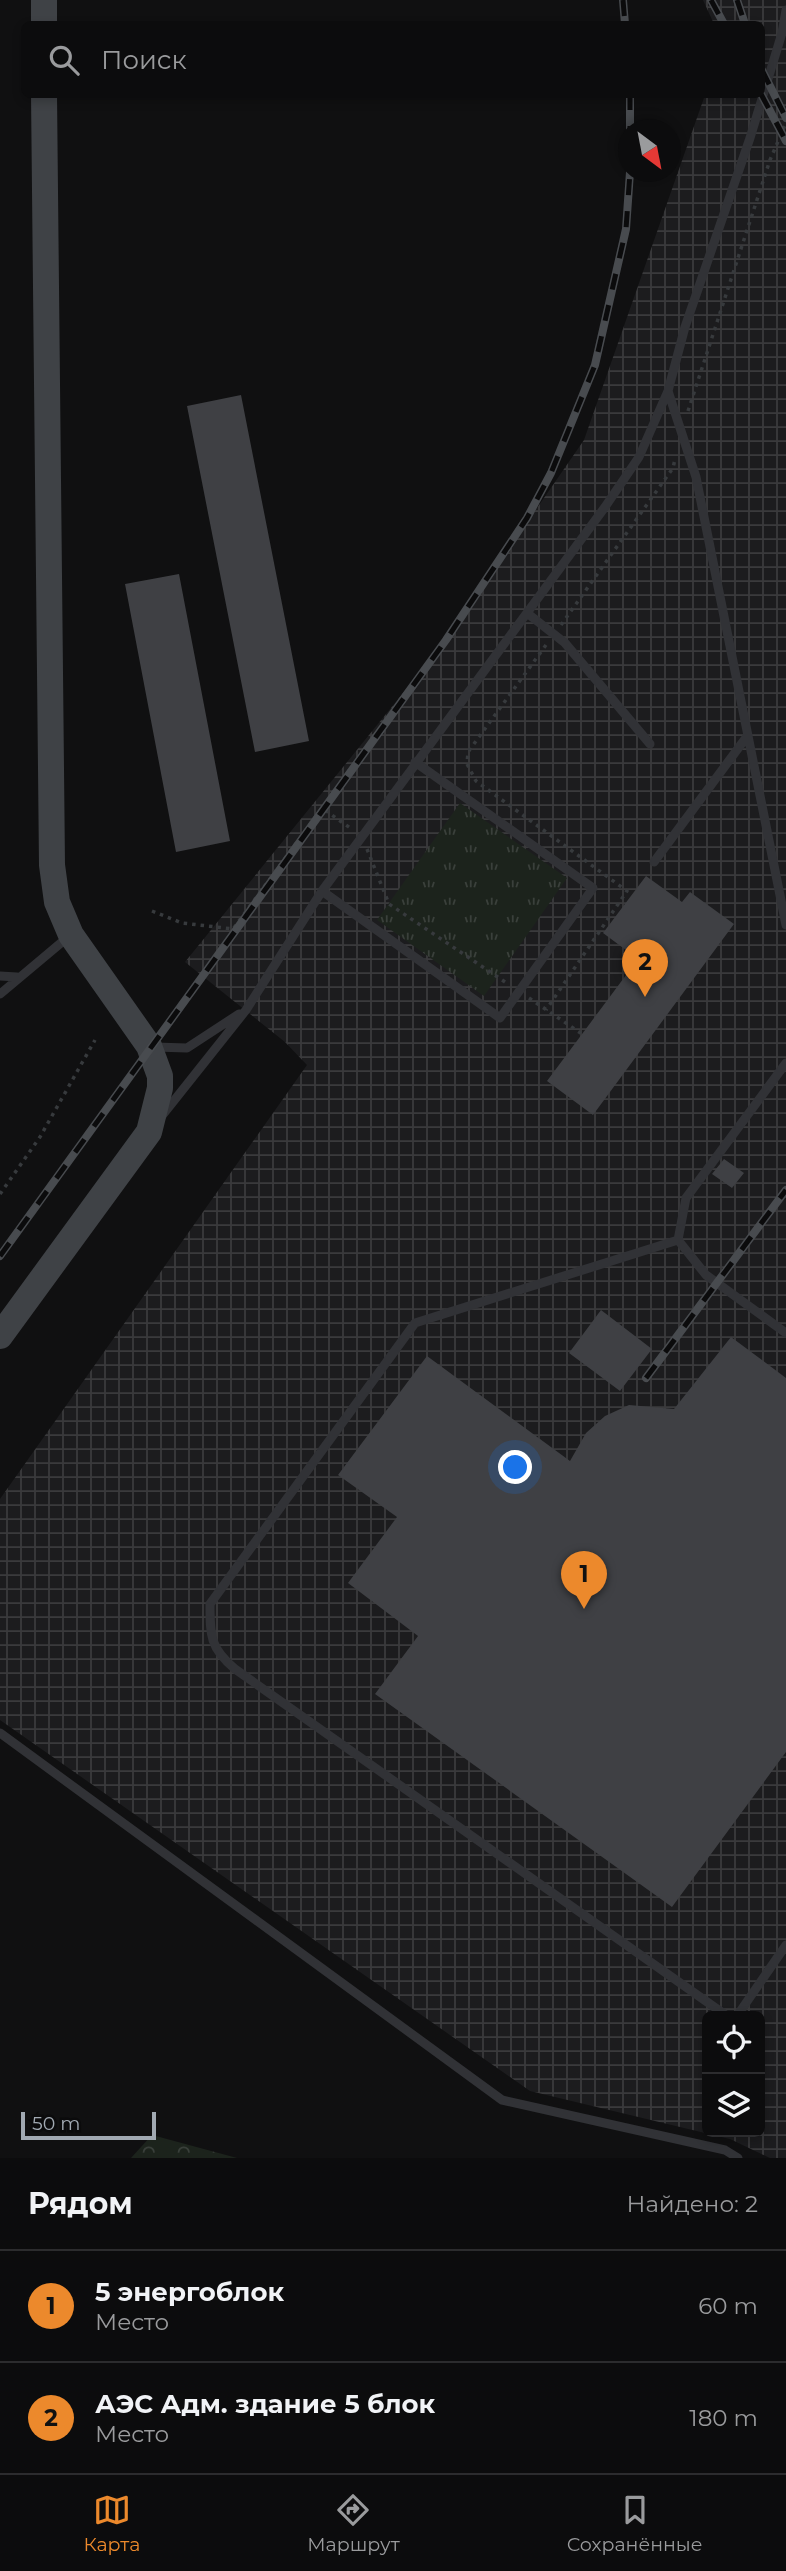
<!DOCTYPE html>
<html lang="ru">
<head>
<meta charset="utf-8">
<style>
  :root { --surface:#0c0c0d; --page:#1a1a1b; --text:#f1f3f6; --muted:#9a9b9d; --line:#2c2c2e; --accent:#ec892c }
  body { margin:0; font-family:Montserrat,sans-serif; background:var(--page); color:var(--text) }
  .controls { position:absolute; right:21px; bottom:21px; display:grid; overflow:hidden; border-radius:10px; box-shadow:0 4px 10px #0003 }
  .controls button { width:63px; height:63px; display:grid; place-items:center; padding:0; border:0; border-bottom:2px solid var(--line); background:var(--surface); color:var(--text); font:35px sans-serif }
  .compass { position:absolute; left:618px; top:119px; width:63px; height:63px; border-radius:50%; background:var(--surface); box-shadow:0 4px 10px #0003; rotate:148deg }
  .scale { position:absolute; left:21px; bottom:18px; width:135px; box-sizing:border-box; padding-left:7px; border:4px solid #a1a9b2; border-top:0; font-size:19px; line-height:24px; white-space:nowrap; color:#a1a9b2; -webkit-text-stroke:5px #0b0b0c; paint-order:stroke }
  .you { position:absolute; left:516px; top:1468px; width:24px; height:24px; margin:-18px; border:5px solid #fff; border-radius:50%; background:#1a73e8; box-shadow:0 0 0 10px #1a73e833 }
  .badge { display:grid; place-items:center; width:46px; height:46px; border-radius:50%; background:var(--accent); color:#111; font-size:23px; font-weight:700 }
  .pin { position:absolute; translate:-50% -58px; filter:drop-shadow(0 2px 4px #0008) }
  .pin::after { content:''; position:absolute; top:37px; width:24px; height:21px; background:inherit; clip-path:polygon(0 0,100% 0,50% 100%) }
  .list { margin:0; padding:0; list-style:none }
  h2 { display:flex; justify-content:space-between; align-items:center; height:91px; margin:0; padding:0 28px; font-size:30px }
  h2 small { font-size:23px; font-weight:400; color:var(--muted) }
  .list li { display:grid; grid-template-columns:46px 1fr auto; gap:21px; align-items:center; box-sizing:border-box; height:112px; padding:0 28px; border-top:2px solid var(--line) }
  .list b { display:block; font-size:26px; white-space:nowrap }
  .list p { margin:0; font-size:23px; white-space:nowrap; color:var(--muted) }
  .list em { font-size:23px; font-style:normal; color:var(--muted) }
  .icon { flex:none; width:38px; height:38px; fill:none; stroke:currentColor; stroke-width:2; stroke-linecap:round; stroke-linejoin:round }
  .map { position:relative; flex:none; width:786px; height:2158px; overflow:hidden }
  .search { position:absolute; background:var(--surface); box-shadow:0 4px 10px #0003; left:21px; right:21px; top:21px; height:77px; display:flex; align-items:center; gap:18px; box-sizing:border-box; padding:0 24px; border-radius:10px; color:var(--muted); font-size:26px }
  .sheet { height:315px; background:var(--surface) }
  nav { display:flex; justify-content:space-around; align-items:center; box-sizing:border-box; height:98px; border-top:2px solid var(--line); background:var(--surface); font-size:19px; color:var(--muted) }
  nav a { display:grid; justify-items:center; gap:4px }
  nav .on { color:var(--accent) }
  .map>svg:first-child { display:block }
  .industrial { fill:url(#industrial-grid); fill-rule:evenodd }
  .grass { fill:url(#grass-tufts) }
  .forest { fill:url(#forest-crowns) }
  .building { fill:#3f4044 }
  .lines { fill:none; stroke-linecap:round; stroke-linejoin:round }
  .path { stroke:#373a3d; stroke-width:3.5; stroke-dasharray:3.5 5; stroke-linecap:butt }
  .lane { stroke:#313236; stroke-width:9 }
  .secondary { stroke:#3f4246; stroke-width:26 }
  .rail-casing { stroke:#484b4f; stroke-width:8 }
  .rail { stroke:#0b0b0c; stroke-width:5; stroke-dasharray:16; stroke-linecap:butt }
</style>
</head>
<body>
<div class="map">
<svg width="786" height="2158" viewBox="0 0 786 2158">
  <defs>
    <pattern id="industrial-grid" width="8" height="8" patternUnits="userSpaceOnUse" patternTransform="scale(1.75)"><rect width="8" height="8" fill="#1c1c1e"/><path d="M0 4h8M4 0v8" fill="none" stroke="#3a3a3c"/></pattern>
    <pattern id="grass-tufts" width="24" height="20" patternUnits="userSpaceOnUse" patternTransform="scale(1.75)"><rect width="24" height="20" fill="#1c231c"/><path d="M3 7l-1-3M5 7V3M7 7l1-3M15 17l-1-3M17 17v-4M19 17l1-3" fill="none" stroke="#3a403b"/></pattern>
    <pattern id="forest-crowns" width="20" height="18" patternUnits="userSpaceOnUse" patternTransform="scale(1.75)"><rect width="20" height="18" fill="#1c231c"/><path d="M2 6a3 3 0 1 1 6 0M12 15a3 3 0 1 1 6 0" fill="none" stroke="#3a403b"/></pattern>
  </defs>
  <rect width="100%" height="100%" fill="#101011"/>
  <path class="industrial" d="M703,0H786V2158H770L730,2139L530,2091L0,1720V1499L307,1065L285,1042L185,962L446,640L584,440L705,95L762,94V24H714ZM707,2016H760V2132H707Z"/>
  <path class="grass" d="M460,803L567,878L484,996L377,920Z"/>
  <path class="forest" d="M152,2135L237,2158H131Z"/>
  <path class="building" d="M241,395L309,741L255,752L187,406Z
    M179,574L230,841L176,852L125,584Z
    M646,876L682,902L690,892L734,924L593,1115L547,1081L638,959L603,933Z
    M724,1159L744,1173L732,1188L712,1174Z
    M601,1310L652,1349L620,1391L569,1353Z
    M731,1337L786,1378V1752L672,1907L375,1694L418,1636L348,1583L397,1517L338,1475L427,1356L570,1461L586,1433L605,1416L629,1405L674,1409Z"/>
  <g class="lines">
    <path class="path" d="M688,411L770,160L786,123
      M561,625L673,468L675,459
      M546,645L468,752L467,764L476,781L627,891L546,1010
      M367,849L389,904L508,984
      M152,911L182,923L233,929L322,808L353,830
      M529,998L582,1034
      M0,1194L40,1137L95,1040"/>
    <path class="lane" d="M668,391L696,477L786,925
      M527,613L565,643L650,744
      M654,862L748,735
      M322,891L500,1018L593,888L415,762
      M0,976L17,977
      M0,994L68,937
      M155,1047L187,1048L239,1014
      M786,1063L686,1198L678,1240L706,1275L786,1333
      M161,1117L246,1010L322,891L605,507L639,457L668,391L685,327L750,138L782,33L786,10
      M678,1240L415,1323L210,1604C210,1636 210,1648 235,1669L727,2016
      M0,1733L502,2100L725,2150L738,2158
      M737,2016L786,1945"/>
    <path class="secondary" d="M44,0V24
      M0,1336L149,1132L160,1088V1076L149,1046L71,935L57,902L52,865L44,94"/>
    <defs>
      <path id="rail" d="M623,0L625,24
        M711,0L724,24
        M737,0L745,24
        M762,70L786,118
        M630,94V130
        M761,94L786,141
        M0,1256L446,640L527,518L551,473L595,365L626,229L630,172
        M646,1378L786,1190"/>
    </defs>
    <use href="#rail" class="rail-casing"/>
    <use href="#rail" class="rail"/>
  </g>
</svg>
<div class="controls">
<button><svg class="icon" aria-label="locate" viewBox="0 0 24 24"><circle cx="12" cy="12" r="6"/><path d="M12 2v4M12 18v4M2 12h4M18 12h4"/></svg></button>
<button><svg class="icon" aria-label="layers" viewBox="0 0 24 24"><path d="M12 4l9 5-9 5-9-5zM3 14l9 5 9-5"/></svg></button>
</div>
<svg class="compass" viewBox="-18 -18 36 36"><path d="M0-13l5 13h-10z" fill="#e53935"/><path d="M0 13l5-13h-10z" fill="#9a9b9d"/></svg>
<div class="scale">50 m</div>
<div class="you"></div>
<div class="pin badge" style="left:584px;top:1609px">1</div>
<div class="pin badge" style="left:645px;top:997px">2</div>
<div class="search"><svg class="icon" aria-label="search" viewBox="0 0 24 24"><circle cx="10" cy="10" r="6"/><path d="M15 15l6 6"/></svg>Поиск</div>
</div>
<section class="sheet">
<h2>Рядом<small>Найдено: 2</small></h2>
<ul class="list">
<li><span class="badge">1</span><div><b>5 энергоблок</b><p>Место</p></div><em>60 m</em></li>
<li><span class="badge">2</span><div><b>АЭС Адм. здание 5 блок</b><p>Место</p></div><em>180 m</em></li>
</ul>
</section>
<nav>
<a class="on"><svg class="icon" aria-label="map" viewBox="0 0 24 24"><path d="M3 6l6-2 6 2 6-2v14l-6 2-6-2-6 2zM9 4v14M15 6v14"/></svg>Карта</a>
<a><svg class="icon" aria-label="directions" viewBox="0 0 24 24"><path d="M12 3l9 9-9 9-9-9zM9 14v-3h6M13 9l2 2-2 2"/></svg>Маршрут</a>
<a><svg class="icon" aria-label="saved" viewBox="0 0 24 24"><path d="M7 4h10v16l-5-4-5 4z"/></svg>Сохранённые</a>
</nav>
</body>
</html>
